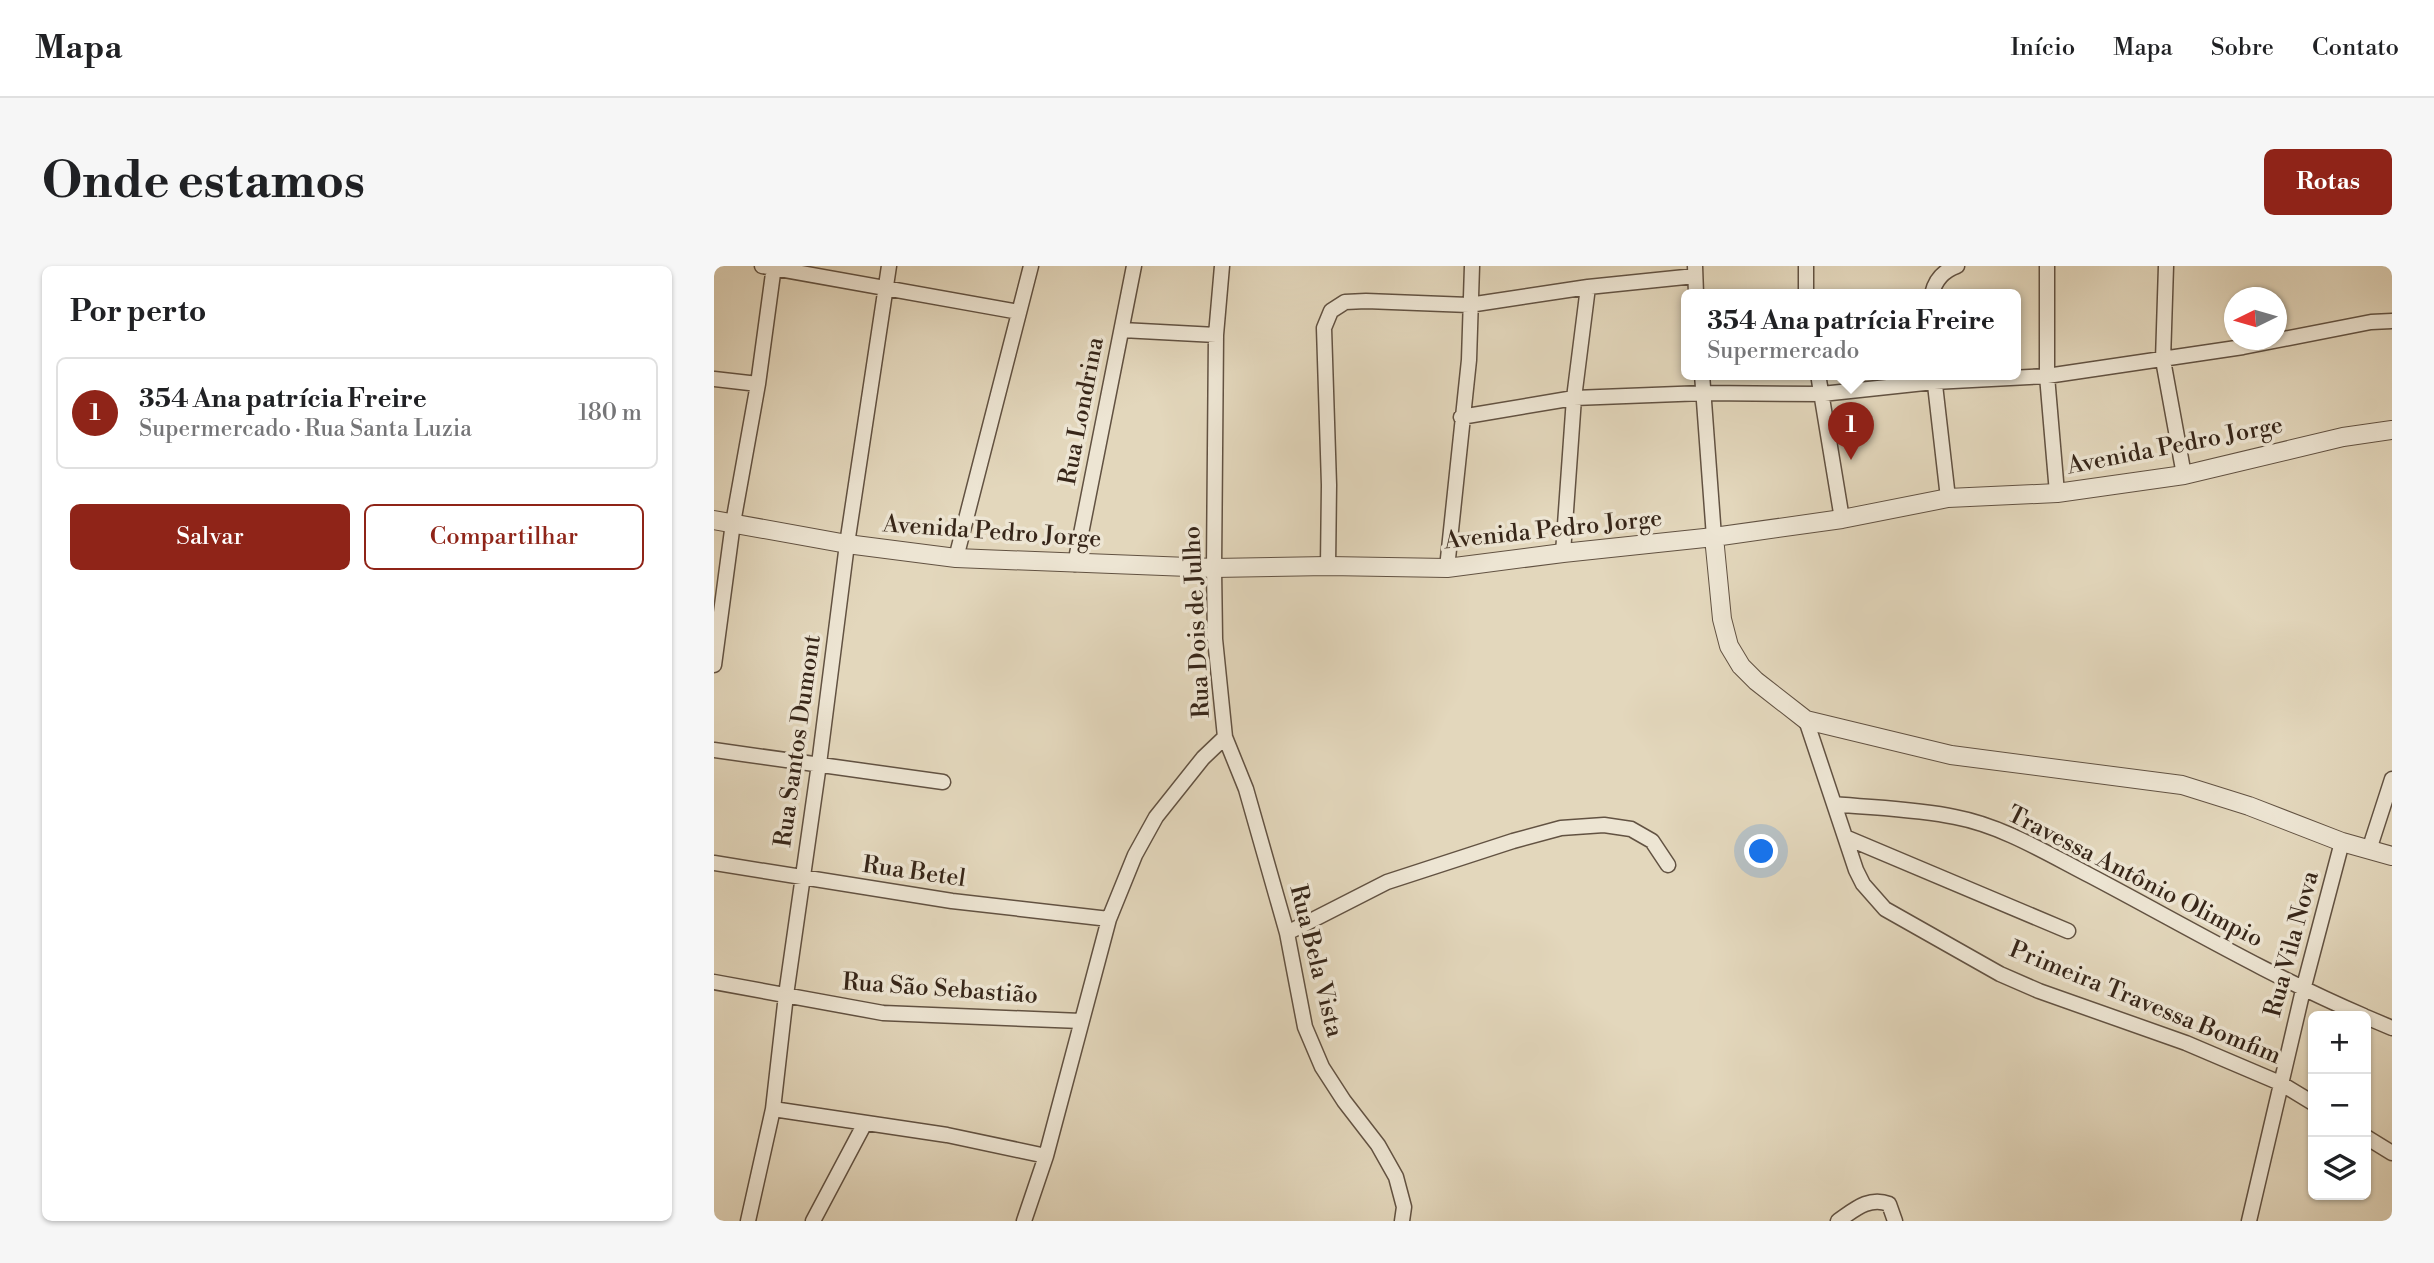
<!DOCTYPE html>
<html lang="pt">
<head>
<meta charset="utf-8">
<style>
  :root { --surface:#fff; --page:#f6f6f6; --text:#202124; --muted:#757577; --line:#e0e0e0; --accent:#8f2418 }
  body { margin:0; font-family:"Libre Bodoni",serif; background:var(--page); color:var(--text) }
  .controls { position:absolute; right:21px; bottom:21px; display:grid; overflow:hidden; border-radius:10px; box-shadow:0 2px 5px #0004 }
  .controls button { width:63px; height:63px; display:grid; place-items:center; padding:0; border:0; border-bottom:2px solid var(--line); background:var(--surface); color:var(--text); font:35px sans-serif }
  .compass { position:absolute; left:1510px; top:21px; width:63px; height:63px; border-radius:50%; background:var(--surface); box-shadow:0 2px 5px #0004; rotate:265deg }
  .you { position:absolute; left:1048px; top:586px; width:24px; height:24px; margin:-18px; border:5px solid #fff; border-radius:50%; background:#1a73e8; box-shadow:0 0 0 10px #1a73e833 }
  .badge { display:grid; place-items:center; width:46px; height:46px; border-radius:50%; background:var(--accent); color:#fff; font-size:23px; font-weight:700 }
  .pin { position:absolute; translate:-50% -58px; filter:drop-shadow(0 2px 4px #0008) }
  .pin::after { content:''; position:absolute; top:37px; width:24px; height:21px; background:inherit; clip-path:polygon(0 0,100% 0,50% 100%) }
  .popup { position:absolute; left:967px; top:23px; width:340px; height:91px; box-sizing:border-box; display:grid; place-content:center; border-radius:10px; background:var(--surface); filter:drop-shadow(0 2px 5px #0005); font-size:23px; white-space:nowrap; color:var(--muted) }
  .popup b { font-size:26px; color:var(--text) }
  .popup::after { content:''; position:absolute; left:50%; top:100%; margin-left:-14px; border:14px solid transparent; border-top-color:var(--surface) }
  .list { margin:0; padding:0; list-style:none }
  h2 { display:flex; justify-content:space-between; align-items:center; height:91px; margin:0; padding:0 28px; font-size:30px }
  h2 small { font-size:23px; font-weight:400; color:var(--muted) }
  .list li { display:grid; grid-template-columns:46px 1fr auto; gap:21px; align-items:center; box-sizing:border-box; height:112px; margin:0 14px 14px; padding:0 14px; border:2px solid var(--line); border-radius:10px }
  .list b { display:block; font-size:26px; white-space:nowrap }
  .list p { margin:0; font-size:23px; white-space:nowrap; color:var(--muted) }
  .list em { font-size:23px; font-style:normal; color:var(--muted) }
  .actions { display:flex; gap:14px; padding:21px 28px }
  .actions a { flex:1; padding:16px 0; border:2px solid var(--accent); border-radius:10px; text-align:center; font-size:24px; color:var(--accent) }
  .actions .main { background:var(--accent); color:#fff }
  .icon { flex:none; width:38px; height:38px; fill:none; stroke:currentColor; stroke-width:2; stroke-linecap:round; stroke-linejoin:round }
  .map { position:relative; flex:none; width:1678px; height:955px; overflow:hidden; border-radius:10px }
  header { display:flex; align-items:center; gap:42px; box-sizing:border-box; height:98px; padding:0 35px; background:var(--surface); border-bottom:2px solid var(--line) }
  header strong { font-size:33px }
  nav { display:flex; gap:38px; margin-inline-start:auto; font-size:24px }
  .intro { display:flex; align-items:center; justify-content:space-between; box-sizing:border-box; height:168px; padding:0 42px }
  h1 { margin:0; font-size:49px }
  .button { padding:18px 32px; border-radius:10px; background:var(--accent); color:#fff; font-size:24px; font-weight:700 }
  main { display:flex; gap:42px; padding:0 42px }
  aside { flex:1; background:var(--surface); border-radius:10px; box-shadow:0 2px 5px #0004 }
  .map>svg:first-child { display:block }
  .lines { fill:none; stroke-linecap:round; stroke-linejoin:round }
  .minor-casing { stroke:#625242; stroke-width:17 }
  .tertiary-casing { stroke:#625242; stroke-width:20 }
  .minor { stroke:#ede5d3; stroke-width:14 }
  .tertiary { stroke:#ede5d3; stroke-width:18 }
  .labels { text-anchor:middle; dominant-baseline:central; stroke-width:7; stroke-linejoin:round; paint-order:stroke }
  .street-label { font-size:24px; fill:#372619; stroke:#ede5d3 }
</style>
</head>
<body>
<header>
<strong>Mapa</strong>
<nav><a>Início</a><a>Mapa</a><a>Sobre</a><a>Contato</a></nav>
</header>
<div class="intro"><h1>Onde estamos</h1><a class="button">Rotas</a></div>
<main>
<aside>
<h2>Por perto<small></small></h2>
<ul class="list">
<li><span class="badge">1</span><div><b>354 Ana patrícia Freire</b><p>Supermercado · Rua Santa Luzia</p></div><em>180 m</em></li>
</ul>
<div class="actions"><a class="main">Salvar</a><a>Compartilhar</a></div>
</aside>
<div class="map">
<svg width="1678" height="955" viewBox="0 0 1678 955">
  <rect width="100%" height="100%" fill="#e3d7bc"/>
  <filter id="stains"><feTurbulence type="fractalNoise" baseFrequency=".00286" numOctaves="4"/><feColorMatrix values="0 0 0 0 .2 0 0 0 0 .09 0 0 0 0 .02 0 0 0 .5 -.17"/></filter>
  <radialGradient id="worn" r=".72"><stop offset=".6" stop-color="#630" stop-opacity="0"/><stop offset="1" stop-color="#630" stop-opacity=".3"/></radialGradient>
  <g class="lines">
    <defs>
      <path id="minor" d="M48,0L305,46
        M508,0L502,69L500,302L501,373L511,471L532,523L573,667L591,761L608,801L630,835L664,879L682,911L690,941L688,955
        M981,0L982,28
        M1092,0V28
        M1333,0V110L1343,227
        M1452,0L1449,94L1470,209
        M1218,28C1221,14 1229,5 1243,0
        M408,64L502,69
        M988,108L1000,271
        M1104,108L1128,253
        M1220,110L1234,232
        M0,113L44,118
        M747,151L860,132L990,127L1108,128L1220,116L1333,110L1529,81L1657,56L1678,55
        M849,287L860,132L874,21
        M242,292L317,0
        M361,298L420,0
        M614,300L615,219L610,62L617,45L631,36L652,35L755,39L874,21L981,10
        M733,302L755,94L758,0
        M0,399L19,257L44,118L60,0
        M1092,454L1142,604L1149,618L1171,643L1286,708L1325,725L1472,777L1566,817L1599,837
        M0,484L229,516
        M1120,538C1160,542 1202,543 1241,551C1289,560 1334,588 1377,610C1468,658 1556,710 1650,750
        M1131,571L1354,665
        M1655,584L1678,513
        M0,597L238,635L395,653
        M573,667L673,616L799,575L847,562L890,559L917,563L938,575L954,599
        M0,716L169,747L367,755
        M1652,751L1678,762
        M59,843L233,869L332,890
        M1652,871L1678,887
        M34,955L59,843L72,729L105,498L133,278L175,0
        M99,955L151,857
        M310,955L332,890L395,653L421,589L442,551L489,492L511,471
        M1124,955C1140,944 1155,930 1175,938L1181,955
        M1535,955L1589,724L1628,576"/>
      <path id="tertiary" d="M0,254L133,278L242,292L500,302L614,300L733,302L849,287L1000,271L1128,253L1234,232L1343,227L1470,209L1629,171L1678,164
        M1000,271L1008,353L1015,380L1027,400L1042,415L1092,454L1237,489L1468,519L1535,540L1628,576L1678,590"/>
    </defs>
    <use href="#minor" class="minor-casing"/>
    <use href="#tertiary" class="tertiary-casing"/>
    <use href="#minor" class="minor"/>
    <use href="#tertiary" class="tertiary"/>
  </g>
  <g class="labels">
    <g class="street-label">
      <text transform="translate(368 145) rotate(-79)">Rua Londrina</text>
      <text transform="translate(1461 180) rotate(-11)">Avenida Pedro Jorge</text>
      <text transform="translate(839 264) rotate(-6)">Avenida Pedro Jorge</text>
      <text transform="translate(278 266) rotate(4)">Avenida Pedro Jorge</text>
      <text transform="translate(483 356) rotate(-93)">Rua Dois de Julho</text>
      <text transform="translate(84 475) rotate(-82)">Rua Santos Dumont</text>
      <text transform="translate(200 606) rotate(8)">Rua Betel</text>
      <text transform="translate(1421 611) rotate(27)">Travessa Antônio Olimpio</text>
      <text transform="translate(1578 678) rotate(-75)">Rua Vila Nova</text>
      <text transform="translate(602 695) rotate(76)">Rua Bela Vista</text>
      <text transform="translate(226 723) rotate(4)">Rua São Sebastião</text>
      <text transform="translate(1431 737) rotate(22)">Primeira Travessa Bomfim</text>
    </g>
  </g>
  <rect width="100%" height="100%" filter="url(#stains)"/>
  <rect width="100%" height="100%" fill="url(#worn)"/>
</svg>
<div class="controls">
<button>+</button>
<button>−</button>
<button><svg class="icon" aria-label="layers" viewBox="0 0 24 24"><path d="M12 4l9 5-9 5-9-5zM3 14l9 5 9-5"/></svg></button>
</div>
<svg class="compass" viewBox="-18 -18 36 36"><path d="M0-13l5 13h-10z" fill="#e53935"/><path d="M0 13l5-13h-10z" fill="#757577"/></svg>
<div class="you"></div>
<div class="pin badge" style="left:1137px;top:194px">1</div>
<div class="popup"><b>354 Ana patrícia Freire</b>Supermercado</div>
</div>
</main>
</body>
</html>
